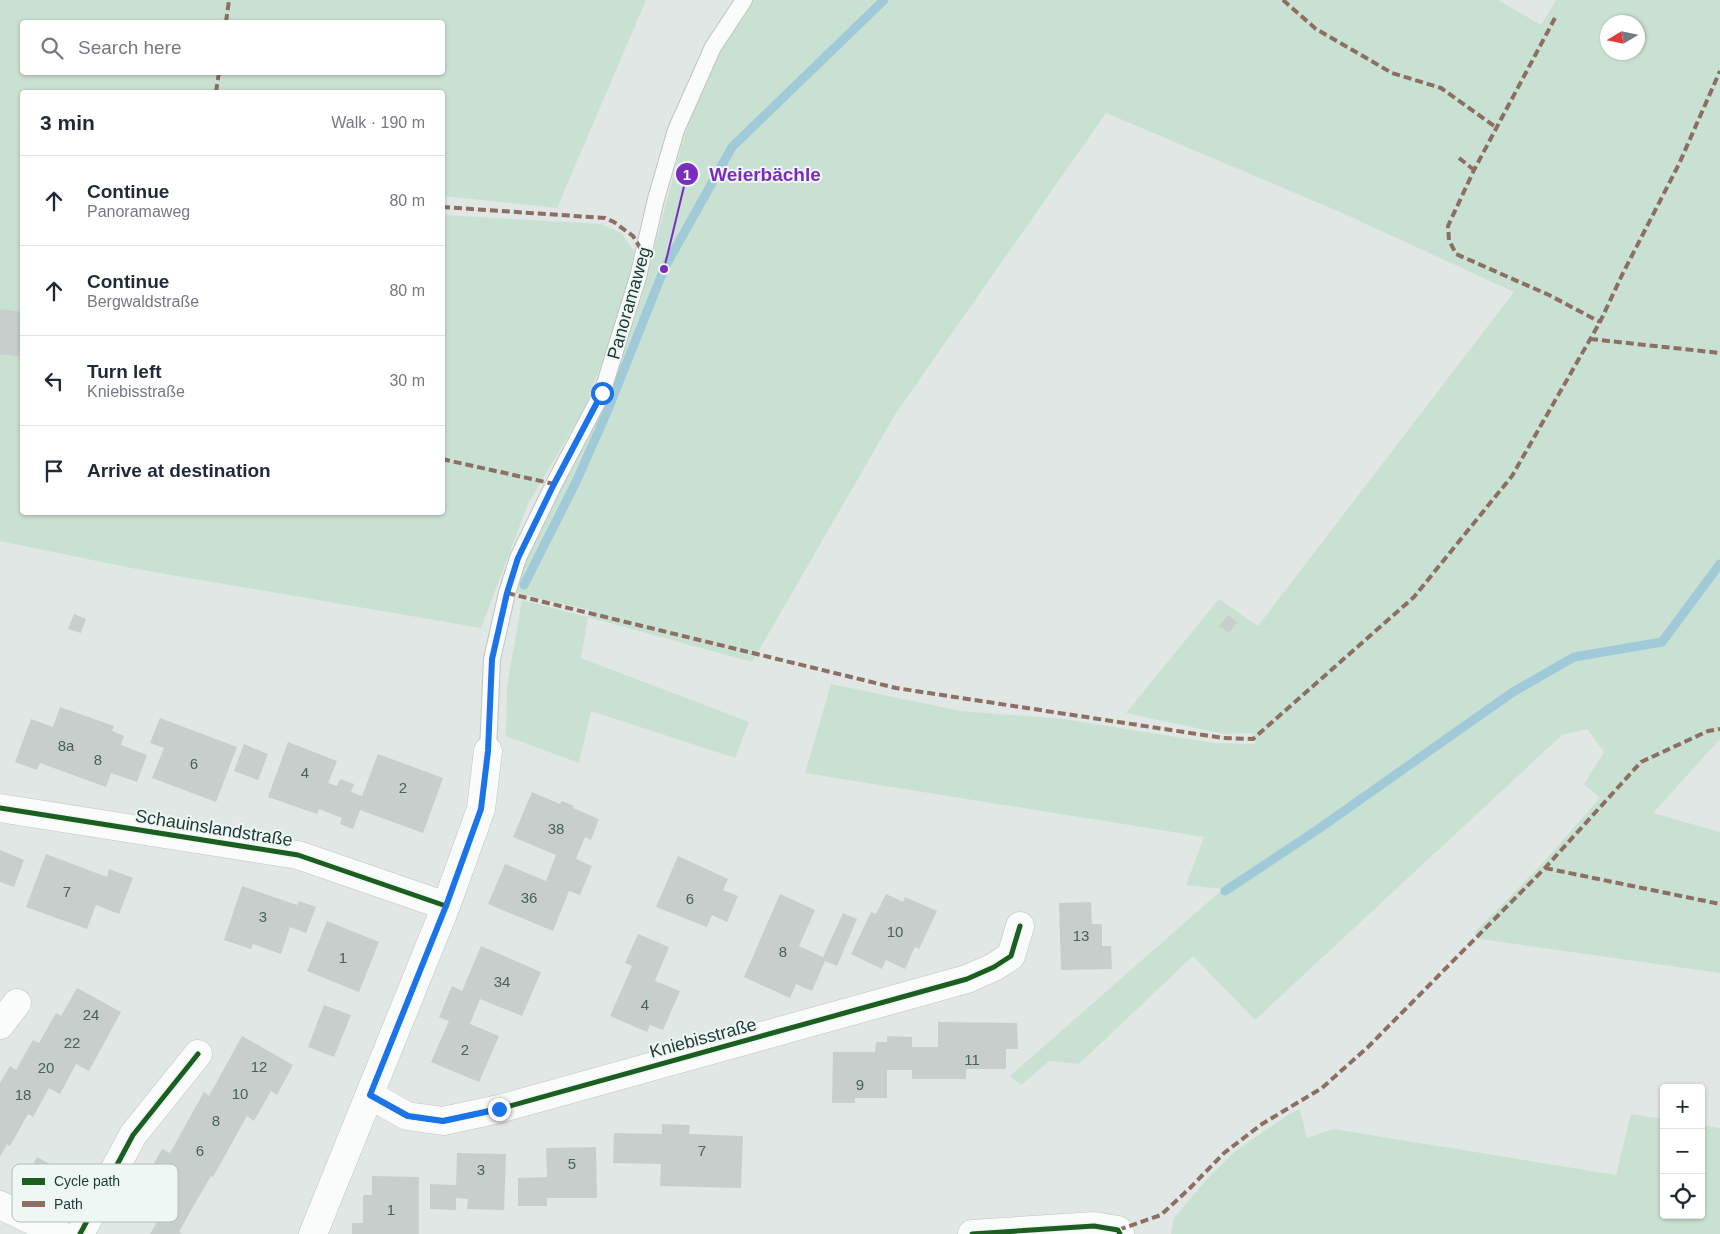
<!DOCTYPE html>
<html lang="en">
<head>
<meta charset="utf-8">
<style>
  :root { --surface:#fff; --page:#f2f2f3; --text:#1f2937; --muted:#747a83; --line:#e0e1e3 }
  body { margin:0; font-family:Helvetica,sans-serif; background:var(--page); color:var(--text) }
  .controls { position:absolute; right:15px; bottom:15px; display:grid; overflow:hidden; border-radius:5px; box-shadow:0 1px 4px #0004 }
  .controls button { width:45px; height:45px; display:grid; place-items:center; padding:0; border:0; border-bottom:1px solid var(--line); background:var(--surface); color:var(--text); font:25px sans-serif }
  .compass { position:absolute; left:1600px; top:15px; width:45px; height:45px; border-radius:50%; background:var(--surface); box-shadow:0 1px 4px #0004; rotate:260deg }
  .stop { position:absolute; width:15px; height:15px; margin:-11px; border:4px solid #1a73e8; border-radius:50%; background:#fff }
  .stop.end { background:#1a73e8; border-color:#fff; box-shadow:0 1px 5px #0008 }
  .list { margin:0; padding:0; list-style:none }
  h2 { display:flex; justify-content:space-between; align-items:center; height:65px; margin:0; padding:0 20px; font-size:21px }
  h2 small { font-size:16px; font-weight:400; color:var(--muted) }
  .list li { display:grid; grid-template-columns:32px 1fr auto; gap:15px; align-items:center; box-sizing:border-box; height:90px; padding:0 20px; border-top:1px solid var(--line) }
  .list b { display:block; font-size:19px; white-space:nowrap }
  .list p { margin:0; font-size:16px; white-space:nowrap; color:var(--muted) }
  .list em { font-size:16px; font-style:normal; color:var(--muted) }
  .icon { flex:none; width:28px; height:28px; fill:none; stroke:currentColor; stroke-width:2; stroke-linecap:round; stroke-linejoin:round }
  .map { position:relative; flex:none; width:1720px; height:1234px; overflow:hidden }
  .search { position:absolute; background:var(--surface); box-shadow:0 1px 4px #0004; left:20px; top:20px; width:425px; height:55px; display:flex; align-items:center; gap:12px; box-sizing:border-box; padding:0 18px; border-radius:5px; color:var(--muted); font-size:19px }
  .panel { position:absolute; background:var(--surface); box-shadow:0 1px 4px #0004; left:20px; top:90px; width:425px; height:425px; border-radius:5px }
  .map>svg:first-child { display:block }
  .green { fill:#c9e1d3; fill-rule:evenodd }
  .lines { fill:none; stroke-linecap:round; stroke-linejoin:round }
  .stream { stroke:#a0cad8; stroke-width:9 }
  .building { fill:#c8cecc }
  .lane-casing { stroke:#bec4c2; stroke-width:18 }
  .street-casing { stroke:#bec4c2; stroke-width:29 }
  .lane { stroke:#fafbfb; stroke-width:16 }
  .street { stroke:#fafbfb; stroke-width:28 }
  .quiet { stroke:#8d6e63; stroke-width:4; stroke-dasharray:8 4; stroke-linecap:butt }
  .cycleway-casing { stroke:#eef7f3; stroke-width:8 }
  .cycleway { stroke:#1b5e20; stroke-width:5 }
  .route { stroke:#1a73e8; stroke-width:6 }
  .labels { text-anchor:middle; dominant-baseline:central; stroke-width:4; stroke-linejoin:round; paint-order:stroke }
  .number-label { font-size:15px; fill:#4a605c }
  .street-label { font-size:18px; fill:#1f3a36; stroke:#eef7f3 }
  .key { fill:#eef7f3; stroke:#b0beba; stroke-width:1 }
  .key-label { font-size:14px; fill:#1f3a36 }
  .leader { fill:none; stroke:#7b2cbf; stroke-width:2 }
  .callout-dot { fill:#7b2cbf; stroke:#eef7f3; stroke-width:2 }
  .mark-label { font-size:15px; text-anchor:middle; font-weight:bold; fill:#fff }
  .callout-label { font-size:19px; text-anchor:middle; font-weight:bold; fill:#7b2cbf; stroke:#eef7f3; stroke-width:4; stroke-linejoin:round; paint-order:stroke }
</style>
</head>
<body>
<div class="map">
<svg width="1720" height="1234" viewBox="0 0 1720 1234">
  <rect width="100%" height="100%" fill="#e1e7e5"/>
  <path class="green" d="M0,0H646L557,208L443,196L442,92H22V512H442L443,215L601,224L621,233L634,251L624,304L584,409L528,504L481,628L131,568L0,541ZM22,22H442V72H22Z
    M751,0H1498L1541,25L1556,0H1720V739L1653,813L1720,832V973L1480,939L1474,933L1540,866L1600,798L1584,784L1604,752L1587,729L1562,735L1255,1020L1193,956L1079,1064L1049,1061L1021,1085L1010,1076L1223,889L1186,885L1204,837L805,773L831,684L961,711L1063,719L1214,743L1256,744L1252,733L1224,734L1126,713L1219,599L1258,626L1514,292L1340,212L1106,113L896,413L752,662L588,617L581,658L749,722L735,758L591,711L579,763L506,736L507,686L522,600L588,617L589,610L513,592L523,564L585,437L621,355L640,303L682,143L703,82ZM1608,22H1638V52H1608Z
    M1300,1109L1307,1138L1333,1129L1616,1175L1631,1114L1664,1119V1215H1701V1125L1720,1128V1234H1171L1174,1218L1208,1178L1234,1152L1289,1114Z"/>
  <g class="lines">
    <path class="stream" d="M524,585L576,482L607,412L664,269L732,147L884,0
      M1225,891L1317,830L1513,692L1574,657L1662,642L1720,564"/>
  </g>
  <path class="building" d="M0,309L22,312V357L0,354Z
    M74,614L86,619L81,633L68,629Z
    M1228,615L1237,622L1229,633L1219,626Z
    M60,707L114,726L112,731L124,736L121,745L147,755L137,782L111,773L106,787L40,763L37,770L15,762L31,719L53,727Z
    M160,718L237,747L216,802L152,778L164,748L150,743Z
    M288,742L337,761L328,783L337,786L340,779L354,784L351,792L362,796L378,754L443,778L423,833L360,810L353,829L340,824L342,818L319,809L317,814L268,797Z
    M244,744L268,754L258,780L234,771Z
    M532,792L560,804L562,801L574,806L573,808L599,819L591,840L585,837L576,859L592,866L580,895L569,891L553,931L488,904L505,864L546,881L556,855L513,837Z
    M0,850L24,860L14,887L0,882Z
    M46,854L107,877L109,869L133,878L119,914L96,905L87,929L26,907Z
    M678,856L728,879L723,890L738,896L727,922L712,915L707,927L656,907Z
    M242,886L297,905L299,901L316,907L306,933L290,927L281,954L253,944L251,949L224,940Z
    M780,894L815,910L799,946L823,957L843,913L857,919L837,966L825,961L812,991L796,984L790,998L744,977Z
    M886,894L903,902L905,897L937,911L919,949L915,947L905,969L886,960L882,969L851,954L871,912L876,914Z
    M1091,902L1092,924H1102V946H1111L1112,969L1061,970L1059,903Z
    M327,921L379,942L359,992L307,971Z
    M638,934L669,947L655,981L680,991L663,1030L650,1025L647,1032L610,1016L632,966L625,963Z
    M481,946L541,972L522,1016L480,999L470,1024L499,1036L479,1082L431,1062L449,1021L439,1017L452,986L462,991Z
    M77,988L121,1012L89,1071L76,1064L60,1094L49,1088L33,1117L28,1114L10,1146L7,1144L0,1157V1083L10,1066L16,1070L33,1040L39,1043L56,1013L61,1016Z
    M324,1005L351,1015L334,1057L308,1047Z
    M938,1022L1017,1023L1018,1049H1006V1069H966V1079H912V1070H887V1098H855V1103H832L833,1052H875L876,1042H887V1036L912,1037V1047H938Z
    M242,1036L293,1065L277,1095L271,1091L254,1121L247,1116L213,1177L211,1176L194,1205L179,1232L183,1234H150L158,1220L131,1205L162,1149L170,1153L204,1092L209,1096Z
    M662,1124L690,1125L689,1134L743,1136L741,1188L660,1186L661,1164L613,1163L614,1133L662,1134Z
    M596,1147L597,1198H547V1206H518V1178L547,1177L546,1148Z
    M457,1153L506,1154L504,1210L467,1209L468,1199L456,1198V1210L430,1209V1184L456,1185Z
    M37,1157L96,1190L82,1214L24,1181Z
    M372,1176L419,1177V1234H352V1223H363V1195H372Z"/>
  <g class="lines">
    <defs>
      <path id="lane" d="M488,751L492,659L507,593L518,558L554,484L602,393L638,277L656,199L676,130L713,47L744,0"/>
      <path id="street" d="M0,808L298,855L446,906
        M0,1025L17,1003
        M370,1095L407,1116L443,1121L499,1109L967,979L994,967L1011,956L1020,926
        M0,1205L60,1234
        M80,1234L133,1135L198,1054
        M313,1234L446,906L481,809L488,751
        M972,1234L1094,1226L1118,1230L1120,1234"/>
    </defs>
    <use href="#lane" class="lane-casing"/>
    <use href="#street" class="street-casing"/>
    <use href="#lane" class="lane"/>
    <use href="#street" class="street"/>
    <path class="quiet" d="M1283,0L1316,29L1392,73L1441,88L1497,128
      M1555,18L1474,170L1448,226L1449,240L1456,254L1549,295L1600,322
      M226,22L229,0
      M216,92L219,72
      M1459,158L1474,170
      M442,207L605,218L614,222L633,236L644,254
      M1590,339L1720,353
      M442,459L554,484
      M507,593L896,688L1223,738L1253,739L1414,597L1512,476L1600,322L1623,273L1679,164L1720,71
      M1545,868L1720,904
      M1118,1230L1161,1215L1190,1188L1224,1153L1262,1124L1322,1088L1368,1047L1545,868L1641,762L1708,731L1720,729"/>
    <defs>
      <path id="cycleway" d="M0,808L298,855L446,906
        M370,1095L407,1116L443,1121L499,1109L967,979L994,967L1011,956L1020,926
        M80,1234L133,1135L198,1054
        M972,1234L1094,1226L1118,1230L1120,1234"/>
    </defs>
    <use href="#cycleway" class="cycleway-casing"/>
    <use href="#cycleway" class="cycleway"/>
  </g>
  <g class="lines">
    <path class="route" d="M499,1109L443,1121L408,1116L370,1095L446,906L481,809L488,751L492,659L507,593L518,558L554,484L602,393"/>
  </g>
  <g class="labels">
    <g class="number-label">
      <text x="66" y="745">8a</text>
      <text x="98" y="759">8</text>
      <text x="194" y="763">6</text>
      <text x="305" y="772">4</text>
      <text x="403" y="787">2</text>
      <text x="556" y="828">38</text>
      <text x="67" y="891">7</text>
      <text x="529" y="897">36</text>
      <text x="690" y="898">6</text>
      <text x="263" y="916">3</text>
      <text x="895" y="931">10</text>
      <text x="1081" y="935">13</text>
      <text x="783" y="951">8</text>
      <text x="343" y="957">1</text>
      <text x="502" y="981">34</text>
      <text x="645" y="1004">4</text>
      <text x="91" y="1014">24</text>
      <text x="72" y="1042">22</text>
      <text x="465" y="1049">2</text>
      <text x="972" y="1059">11</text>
      <text x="259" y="1066">12</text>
      <text x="46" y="1067">20</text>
      <text x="860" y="1084">9</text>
      <text x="240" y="1093">10</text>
      <text x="23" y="1094">18</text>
      <text x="216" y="1120">8</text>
      <text x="200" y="1150">6</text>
      <text x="702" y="1150">7</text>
      <text x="572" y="1163">5</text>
      <text x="481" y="1169">3</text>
      <text x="391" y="1209">1</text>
    </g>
    <g class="street-label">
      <text transform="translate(629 303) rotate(-74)">Panoramaweg</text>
      <text transform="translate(214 828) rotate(9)">Schauinslandstraße</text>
      <text transform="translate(703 1038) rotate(-15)">Kniebisstraße</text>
    </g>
  </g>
  <rect x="12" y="1164" width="166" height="58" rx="8" class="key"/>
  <rect x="22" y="1178" width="23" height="7" fill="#1b5e20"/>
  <rect x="22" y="1201" width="23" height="6" fill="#8d6e63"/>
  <g class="key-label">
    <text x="54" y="1186">Cycle path</text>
    <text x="54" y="1209">Path</text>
  </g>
  <path class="leader" d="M664 269L687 174"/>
  <g class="callout-dot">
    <circle cx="664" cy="269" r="5"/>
    <circle cx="687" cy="174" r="12"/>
  </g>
  <g class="mark-label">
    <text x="687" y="180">1</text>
  </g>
  <g class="callout-label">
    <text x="765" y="181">Weierbächle</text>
  </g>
</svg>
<div class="controls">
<button>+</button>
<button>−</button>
<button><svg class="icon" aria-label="locate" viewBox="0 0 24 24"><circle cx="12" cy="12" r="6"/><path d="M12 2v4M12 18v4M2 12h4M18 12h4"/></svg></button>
</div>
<svg class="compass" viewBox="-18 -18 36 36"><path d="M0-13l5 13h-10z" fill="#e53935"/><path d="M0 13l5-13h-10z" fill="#747a83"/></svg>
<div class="stop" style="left:602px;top:393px"></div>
<div class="stop end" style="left:499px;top:1109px"></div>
<div class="search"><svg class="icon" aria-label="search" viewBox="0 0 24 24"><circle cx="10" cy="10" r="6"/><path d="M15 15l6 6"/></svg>Search here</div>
<section class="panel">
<h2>3 min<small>Walk · 190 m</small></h2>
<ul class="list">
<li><svg class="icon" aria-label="ahead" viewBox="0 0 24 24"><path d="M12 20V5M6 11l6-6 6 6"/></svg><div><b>Continue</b><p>Panoramaweg</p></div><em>80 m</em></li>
<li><svg class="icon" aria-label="ahead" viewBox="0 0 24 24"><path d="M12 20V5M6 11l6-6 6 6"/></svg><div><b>Continue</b><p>Bergwaldstraße</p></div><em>80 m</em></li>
<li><svg class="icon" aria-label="left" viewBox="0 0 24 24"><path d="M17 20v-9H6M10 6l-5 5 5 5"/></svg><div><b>Turn left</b><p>Kniebisstraße</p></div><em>30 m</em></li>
<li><svg class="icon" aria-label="arrive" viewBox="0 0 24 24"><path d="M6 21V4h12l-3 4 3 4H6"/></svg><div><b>Arrive at destination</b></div></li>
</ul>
</section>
</div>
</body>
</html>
